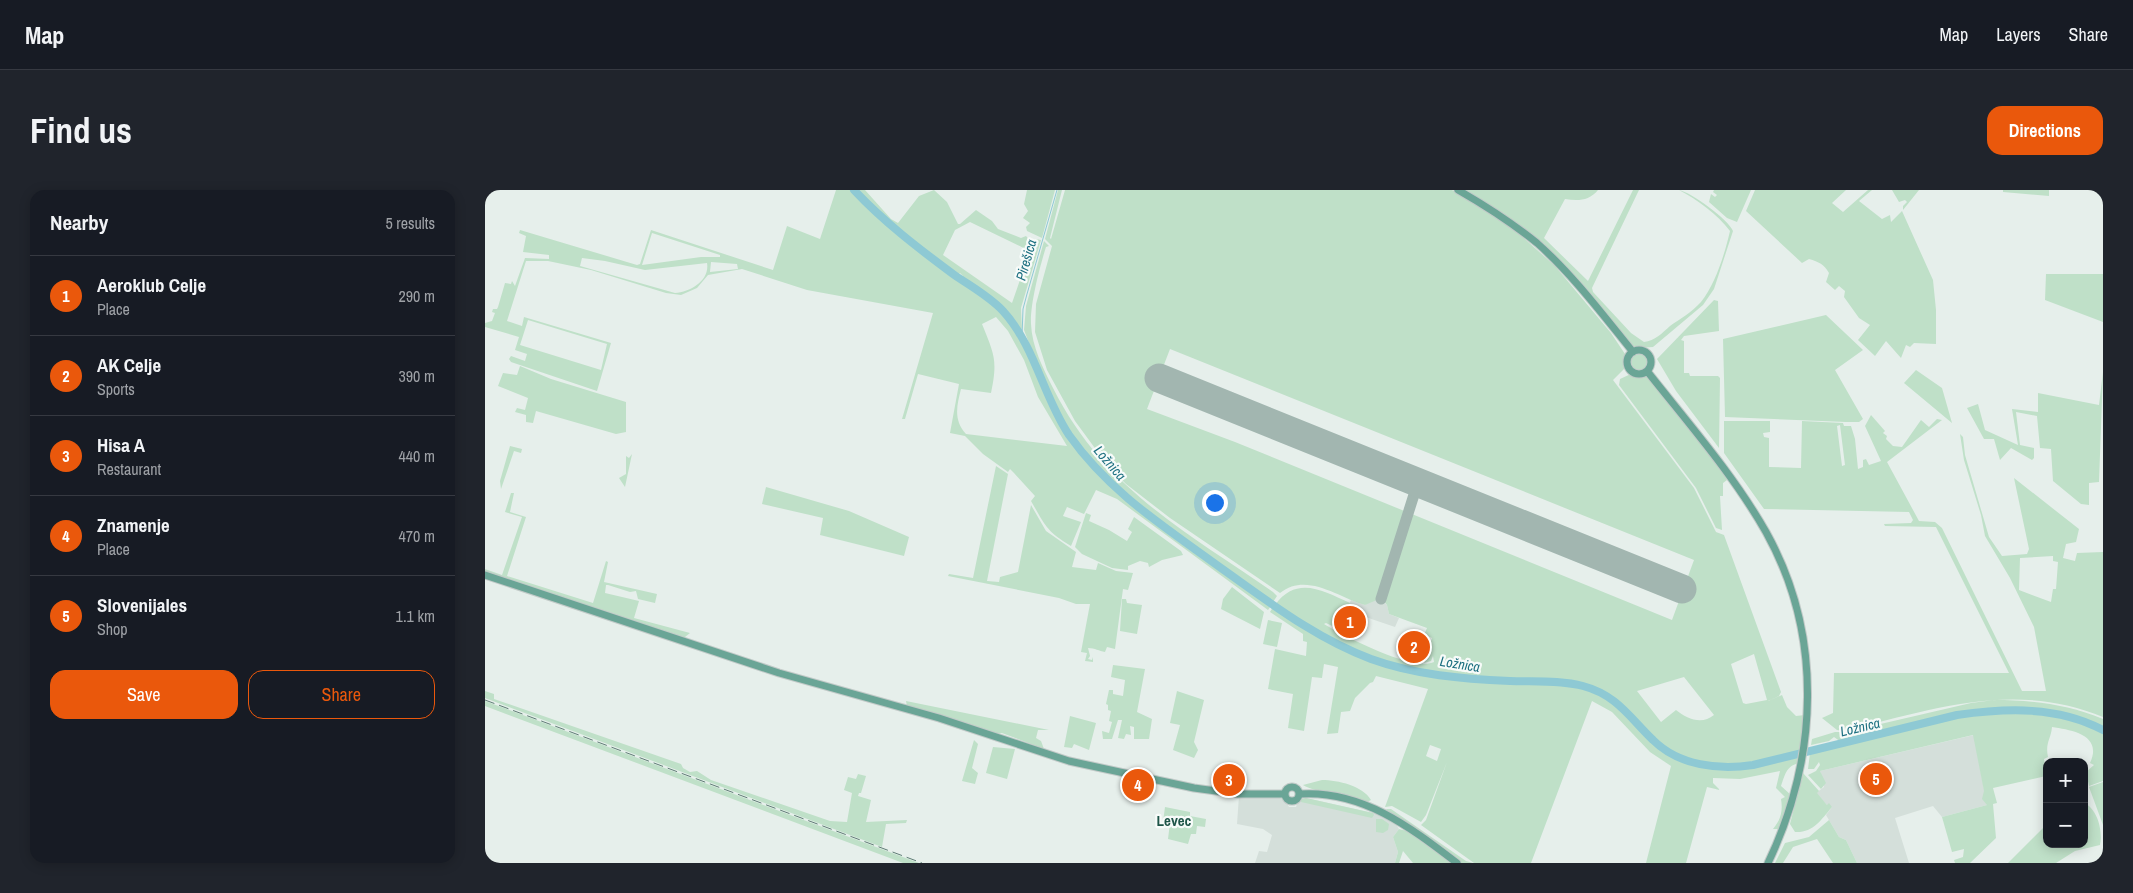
<!DOCTYPE html>
<html lang="en">
<head>
<meta charset="utf-8">
<style>
  :root { --surface:#171b24; --page:#20242c; --text:#f1f3f6; --muted:#9ea1a6; --line:#363941; --accent:#ea580c }
  body { margin:0; font-family:"Archivo Narrow",sans-serif; background:var(--page); color:var(--text) }
  .controls { position:absolute; right:15px; bottom:15px; display:grid; overflow:hidden; border-radius:10px; box-shadow:0 2px 12px #0003 }
  .controls button { width:45px; height:45px; display:grid; place-items:center; padding:0; border:0; border-bottom:1px solid var(--line); background:var(--surface); color:var(--text); font:25px sans-serif }
  .you { position:absolute; left:729px; top:312px; width:18px; height:18px; margin:-12px; border:4px solid #fff; border-radius:50%; background:#1a73e8; box-shadow:0 0 0 8px #1a73e833 }
  .badge { display:grid; place-items:center; width:32px; height:32px; border-radius:50%; background:var(--accent); color:#fff; font-size:16px; font-weight:700 }
  .pin { position:absolute; translate:-50% -50%; border:2px solid #fff; box-shadow:0 1px 5px #0006 }
  .list { margin:0; padding:0; list-style:none }
  h2 { display:flex; justify-content:space-between; align-items:center; height:65px; margin:0; padding:0 20px; font-size:21px }
  h2 small { font-size:16px; font-weight:400; color:var(--muted) }
  .list li { display:grid; grid-template-columns:32px 1fr auto; gap:15px; align-items:center; box-sizing:border-box; height:80px; padding:0 20px; border-top:1px solid var(--line) }
  .list b { display:block; font-size:19px; white-space:nowrap }
  .list p { margin:0; font-size:16px; white-space:nowrap; color:var(--muted) }
  .list em { font-size:16px; font-style:normal; color:var(--muted) }
  .actions { display:flex; gap:10px; padding:15px 20px }
  .actions a { flex:1; padding:11px 0; border:1px solid var(--accent); border-radius:15px; text-align:center; font-size:18px; color:var(--accent) }
  .actions .main { background:var(--accent); color:#fff }
  .map { position:relative; flex:none; width:1618px; height:673px; overflow:hidden; border-radius:15px }
  header { display:flex; align-items:center; gap:30px; box-sizing:border-box; height:70px; padding:0 25px; background:var(--surface); border-bottom:1px solid var(--line) }
  header strong { font-size:24px }
  nav { display:flex; gap:28px; margin-inline-start:auto; font-size:18px }
  .intro { display:flex; align-items:center; justify-content:space-between; box-sizing:border-box; height:120px; padding:0 30px }
  h1 { margin:0; font-size:35px }
  .button { padding:12px 22px; border-radius:15px; background:var(--accent); color:#fff; font-size:18px; font-weight:700 }
  main { display:flex; gap:30px; padding:0 30px }
  aside { flex:1; background:var(--surface); border-radius:15px; box-shadow:0 2px 12px #0003 }
  .map>svg:first-child { display:block }
  .built { fill:#d4dfda }
  .green { fill:#bfe0c8; fill-rule:evenodd }
  .lines { fill:none; stroke-linecap:round; stroke-linejoin:round }
  .stream { stroke:#8ec9d4; stroke-width:1 }
  .river { stroke:#8ec9d4; stroke-width:8 }
  .taxiway { stroke:#a2b6b0; stroke-width:11 }
  .runway { stroke:#a2b6b0; stroke-width:29 }
  .major-casing { stroke:#c2cac8; stroke-width:9 }
  .major { stroke:#6aa596; stroke-width:7 }
  .rail { stroke:#5f7d75; stroke-width:1; stroke-dasharray:10 5; stroke-linecap:butt }
  .labels { text-anchor:middle; dominant-baseline:central; stroke-width:4.5; stroke-linejoin:round; paint-order:stroke }
  .water-label { font-size:14px; font-style:italic; fill:#1c6f80; stroke:#f7fbf9 }
  .quarter-label { font-size:15px; font-weight:bold; fill:#1f5548; stroke:#f7fbf9 }
</style>
</head>
<body>
<header>
<strong>Map</strong>
<nav><a>Map</a><a>Layers</a><a>Share</a></nav>
</header>
<div class="intro"><h1>Find us</h1><a class="button">Directions</a></div>
<main>
<aside>
<h2>Nearby<small>5 results</small></h2>
<ul class="list">
<li><span class="badge">1</span><div><b>Aeroklub Celje</b><p>Place</p></div><em>290 m</em></li>
<li><span class="badge">2</span><div><b>AK Celje</b><p>Sports</p></div><em>390 m</em></li>
<li><span class="badge">3</span><div><b>Hisa A</b><p>Restaurant</p></div><em>440 m</em></li>
<li><span class="badge">4</span><div><b>Znamenje</b><p>Place</p></div><em>470 m</em></li>
<li><span class="badge">5</span><div><b>Slovenijales</b><p>Shop</p></div><em>1.1 km</em></li>
</ul>
<div class="actions"><a class="main">Save</a><a>Share</a></div>
</aside>
<div class="map">
<svg width="1618" height="673" viewBox="0 0 1618 673">
  <rect width="100%" height="100%" fill="#e6efeb"/>
  <path class="built" d="M896,409L902,415L904,424L914,428L910,437L857,419H862L866,410L880,415L886,410Z
    M1489,545L1502,615L1457,627L1448,616L1410,628L1424,673H1372L1361,650L1354,647L1341,625L1347,617L1342,615L1331,603L1339,597L1335,581Z
    M754,606L795,608L800,610L804,617H811L813,611L821,608L892,624L911,634L914,639L908,647L913,662L910,673H770L774,661L782,662L787,645L778,639L752,634Z"/>
  <path class="green" d="M351,0H368L410,43L471,87V90C486,99 503,107 517,121C535,139 543,164 553,187C565,216 580,244 600,268C651,329 722,371 786,416L783,420L632,309L611,300L599,324L582,317L578,326L596,332L586,356C561,341 560,335 546,311L550,306L529,283L525,279L523,282L498,264L480,246L465,243L474,194L433,184L420,229H417L448,123L322,100L257,79L223,85L212,98L196,105L181,103L106,80L63,71H41L22,131L37,136L39,127L126,153L112,201L26,172L24,169L26,166L40,171L42,164L30,160L34,147L0,137V133L7,131L10,123L7,122L8,119H12L13,117L20,93L26,94L27,91L30,96L40,68L64,69V65L38,62L41,46L34,43L35,40L152,75L155,74L166,40L288,80L302,36L335,49ZM167,43L235,65V67H216L157,75ZM97,68L120,71L160,80L222,73C225,90 206,102 190,103L95,76ZM226,72L252,74L253,79L225,82ZM511,127L523,141L539,170L553,207L582,256L481,244C468,230 472,215 476,199L506,203C513,170 509,164 497,134ZM43,130L122,154L116,180L35,155Z
    M371,0H380L406,29L413,33L434,6L449,0L462,12L473,34H475L491,20L507,31L513,39L536,48L541,46L546,52L551,49L556,50L536,118L537,141L514,115L477,88L478,86L475,83L473,85L403,33ZM485,32L545,61L527,113L458,65L470,40Z
    M542,0H570L557,48L542,41L541,37L545,33L538,28L543,21L539,14Z
    M573,0H577L565,48L566,49L580,0H967L999,18L1031,41L1070,76L1126,143L1140,164L1141,177L1128,190L1209,298L1231,342L1239,345L1296,502L1294,506L1283,511L1297,505L1302,517L1311,526L1320,525L1317,561C1267,573 1214,588 1171,549C1142,523 1136,502 1092,493C1019,490 946,490 877,463C845,451 818,433 790,415C812,385 838,401 865,413L862,419L856,418L852,435L872,443L868,446L841,433L839,434C859,446 928,482 949,472L948,466L946,471L939,473L947,448L939,445L942,438L904,424L902,415L898,410L916,356L912,354L894,409L880,415C852,407 822,382 795,403L685,328L641,294L623,276L590,231L562,180L550,142L551,114L567,56L560,49ZM685,159L1209,370L1187,430L750,252L662,219ZM1269,464L1282,510L1261,514L1258,513L1246,474ZM1199,487L1229,525C1217,535 1202,529 1191,520L1176,532L1152,501Z
    M980,0H1113C1104,11 1093,11 1080,9L1059,48L1103,91L1148,0H1154L1107,98L1108,102L1146,143L1159,152C1170,151 1177,143 1185,136C1195,129 1207,122 1216,112C1230,95 1240,63 1245,41C1232,24 1213,10 1194,0C1206,2 1244,30 1248,41L1229,99L1218,115L1168,157L1153,158L1146,155L1037,37Z
    M1229,0H1266L1252,32L1242,28L1224,12L1226,4L1230,7L1232,5L1228,2Z
    M1270,0H1361L1347,13L1358,22L1383,0H1387L1374,11L1397,29L1405,25L1406,32L1417,21L1448,90L1451,120V154L1429,153L1425,157L1421,155L1416,168L1401,151L1390,166L1373,150L1385,135L1374,128L1359,107L1360,101L1354,96L1350,100L1341,92L1344,83C1339,74 1334,72 1324,69L1317,73L1261,21Z
    M1407,0H1434L1418,20V16L1422,12L1420,10L1414,12Z
    M1518,0H1564V6L1518,2Z
    M559,51L564,56L561,57C555,76 545,114 546,134C547,157 558,178 568,198C618,298 700,341 788,402L792,406L788,412L643,308L598,262L584,242L560,195L539,140L541,116Z
    M1561,84H1618V132L1560,110Z
    M1229,110L1233,111L1234,141L1199,146L1196,150L1199,151V183H1204L1205,186H1233L1235,188L1234,258L1191,201L1172,169Z
    M1341,125L1378,160L1350,180L1378,229L1374,232H1361L1240,227L1238,149Z
    M1146 172a8 8 0 1 1 16 0a8 8 0 1 1-16 0Z
    M35,176L66,189L141,212V242L131,244L51,221L48,233L41,232V225L30,222L32,218L40,220L43,208L13,196L18,183L32,185Z
    M1431,180L1457,198L1467,233L1419,193Z
    M1618,182L1614,292L1604,293V315L1596,314L1568,291L1566,259L1555,258L1552,226L1531,222L1535,255L1549,258V268L1547,270L1526,258L1515,270L1509,249H1499L1482,218L1493,214L1500,240L1533,255L1527,219L1553,222V203L1614,215Z
    M1148,183L1162,187L1239,283L1242,290L1238,293V306H1235L1237,340L1231,338L1211,298L1134,195L1135,189Z
    M1386,225L1400,241L1398,243L1402,246L1401,249L1408,256L1417,257L1436,230L1444,237L1452,229L1457,230L1402,272L1434,331L1450,332L1457,338L1537,501H1561L1549,437L1525,388L1500,346L1496,325L1479,270L1475,244L1478,247L1480,265L1504,347L1517,366L1542,364L1544,359L1529,288L1594,339L1591,352L1581,354L1578,368L1590,371L1592,363L1618,362V527C1528,490 1447,520 1358,541L1352,540L1337,528L1348,523L1349,483H1524L1451,337L1400,336L1399,334L1426,333L1428,330L1424,322L1279,319L1239,263V231H1285V242L1278,243L1279,247L1284,248V277L1316,278L1317,231L1358,233L1359,236H1366L1370,249L1373,279L1378,277V270L1381,269L1384,275L1396,271L1380,236ZM1355,235L1360,275L1357,276L1352,236ZM1568,366V371L1573,372L1571,399H1568L1566,412L1534,400L1535,368Z
    M25,256L37,259L36,263L29,261L16,299L15,291Z
    M147,264L140,297L134,288L141,284V266L144,268Z
    M511,276L523,284L502,391L514,392L515,387L533,382L546,315L561,341L591,362L587,377L611,380L613,373L631,381L648,383L643,400L638,399L630,459L622,457L620,462C614,461 610,458 603,458L605,466L603,469L607,470L608,467V472L600,471L602,463L596,462L605,414H591L574,408L463,386L464,384L488,388Z
    M281,297L364,321L424,347L419,366L335,345L338,328L277,314Z
    M26,303H29L25,322L41,327L22,386L108,413L121,371L123,372L119,392L172,404L170,413L153,409L151,401L145,402L123,395H121L120,403L154,411L149,428L205,443L200,447H195L0,383V379L17,385L37,327L20,322Z
    M601,323L606,325L604,331L624,340L642,351L647,342L643,339L649,327L696,361L698,365L677,370L664,377L663,373L655,371L643,376V380L627,378L597,364L590,357Z
    M747,397L779,422L775,439L736,419L738,409Z
    M637,409H641L642,413L657,415L652,444L635,441Z
    M788,417C851,462 918,487 996,492C1030,495 1068,490 1101,499C1128,506 1143,525 1160,544C1203,594 1261,579 1316,566L1314,573C1301,576 1300,585 1296,596L1306,605L1294,639H1288C1296,629 1298,621 1296,609L1300,607L1291,598L1295,581L1255,589L1228,588V593L1235,600L1222,597L1201,673H1161L1186,576L1165,562L1127,522L1107,511L1046,673H989L936,635L941,630L962,572L941,625L936,632L907,616L900,617L943,499L891,486L888,492L885,493L870,508L865,521L856,522L853,543L842,544L853,477L839,474L837,488L827,487L819,541L803,538L808,504L783,499L790,459L821,466L822,452L818,451V444L785,422ZM945,555L956,559L952,571L941,566Z
    M783,430L797,433L792,457L778,454Z
    M924,443L942,450L935,471L916,464Z
    M628,475L660,479L652,522L667,529L664,549H649V537L645,536L646,545L641,544L639,549L633,548L637,530H633L627,549H618L617,541L624,543L627,532L624,531L626,521L623,520V515L621,514L624,500H628V504L638,506L640,490L626,487Z
    M0,501L9,504V509L196,574L198,578L205,582L212,581L226,590L345,631L362,632L367,603L359,600L363,587L371,589L373,584L381,586L376,603H374L373,606L386,610L381,632L422,630L421,633L401,634L397,657L0,508Z
    M692,501L719,510L709,552L713,560L709,568L688,560L695,535L685,533Z
    M1509,510C1547,510 1582,514 1618,529V537C1535,496 1440,532 1356,552L1349,547L1344,551L1326,555L1327,549L1350,542H1361L1486,513Z
    M0,511L434,673H418L0,516Z
    M421,511L564,540H553L551,548L556,551L559,559L517,543L510,544L422,516Z
    M1506,523C1546,522 1583,525 1618,543V591L1604,596L1601,582L1609,575L1605,573C1618,545 1587,540 1567,537C1566,549 1560,553 1563,567L1559,569L1562,588L1561,586L1508,598L1512,613L1508,614L1511,648L1485,673H1470L1469,670L1478,667L1479,659L1467,662L1457,627L1502,615L1497,609L1499,601L1488,545L1335,581L1341,593L1336,599L1323,585L1331,581L1335,575L1334,572L1329,579H1323L1325,563L1482,526Z
    M585,526L611,533L604,560L589,554L587,558L579,557Z
    M489,550L493,554L487,578L493,583L490,594L477,591Z
    M508,557L530,559L522,589L501,583Z
    M1318,583L1334,601L1332,603L1342,615L1344,613L1347,617C1336,630 1328,643 1310,642L1305,634Z
    M837,590C853,590 878,596 886,610L882,612C864,607 831,603 818,595Z
    M1618,592V635L1604,597Z
    M821,608L888,623L889,625L887,628L816,612V609Z
    M1599,613C1613,619 1618,642 1615,655L1590,661L1571,673H1523L1558,638L1562,640V654H1599Z
    M680,617L705,622V626L721,629L720,637L712,636L711,644H706L703,654L683,649L685,633L678,632Z
    M902,619H906L981,671L988,673H976L900,621Z
    M891,629H897L904,634L903,640L898,643L891,642Z
    M1344,630L1354,647L1361,650L1372,673H1348L1332,649L1308,657L1298,673H1290L1300,653L1324,647Z
    M914,639L922,641L966,673H928L918,661L914,673H910L913,662L908,647Z"/>
  <g class="lines">
    <path class="stream" d="M537,146L538,119L542,104L572,0"/>
    <path class="river" d="M369,0C399,32 433,58 468,84C485,96 504,106 518,121C550,156 558,206 584,245C625,303 680,337 736,378C784,412 830,448 886,469C930,485 978,489 1025,491C1048,492 1075,490 1098,496C1132,505 1145,528 1168,550C1194,576 1234,580 1268,575L1472,525C1522,518 1573,516 1618,540"/>
    <path class="taxiway" d="M896,409L933,292"/>
    <path class="runway" d="M674,188L1197,399"/>
    <defs>
      <path id="major" d="M973,0C1001,16 1027,33 1052,53C1088,85 1118,125 1148,162
        M1142 172a12 12 0 1 1 24 0a12 12 0 1 1-24 0Z
        M1162,181C1203,233 1248,284 1281,342C1339,446 1333,568 1283,673
        M0,385L294,483L454,528L584,571L709,598L753,604H800
        M800 604a7 7 0 1 1 14 0a7 7 0 1 1-14 0Z
        M815,604C877,600 925,637 972,673"/>
    </defs>
    <use href="#major" class="major-casing"/>
    <use href="#major" class="major"/>
    <path class="rail" d="M0,510L437,673"/>
  </g>
  <g class="labels">
    <g class="water-label">
      <text transform="translate(541 70) rotate(-74)">Pirešica</text>
      <text transform="translate(625 273) rotate(49)">Ložnica</text>
      <text transform="translate(975 474) rotate(9)">Ložnica</text>
      <text transform="translate(1375 537) rotate(-13)">Ložnica</text>
    </g>
    <g class="quarter-label">
      <text x="689" y="630">Levec</text>
    </g>
  </g>
</svg>
<div class="controls">
<button>+</button>
<button>−</button>
</div>
<div class="you"></div>
<div class="pin badge" style="left:865px;top:432px">1</div>
<div class="pin badge" style="left:929px;top:457px">2</div>
<div class="pin badge" style="left:744px;top:590px">3</div>
<div class="pin badge" style="left:653px;top:595px">4</div>
<div class="pin badge" style="left:1391px;top:589px">5</div>
</div>
</main>
</body>
</html>
